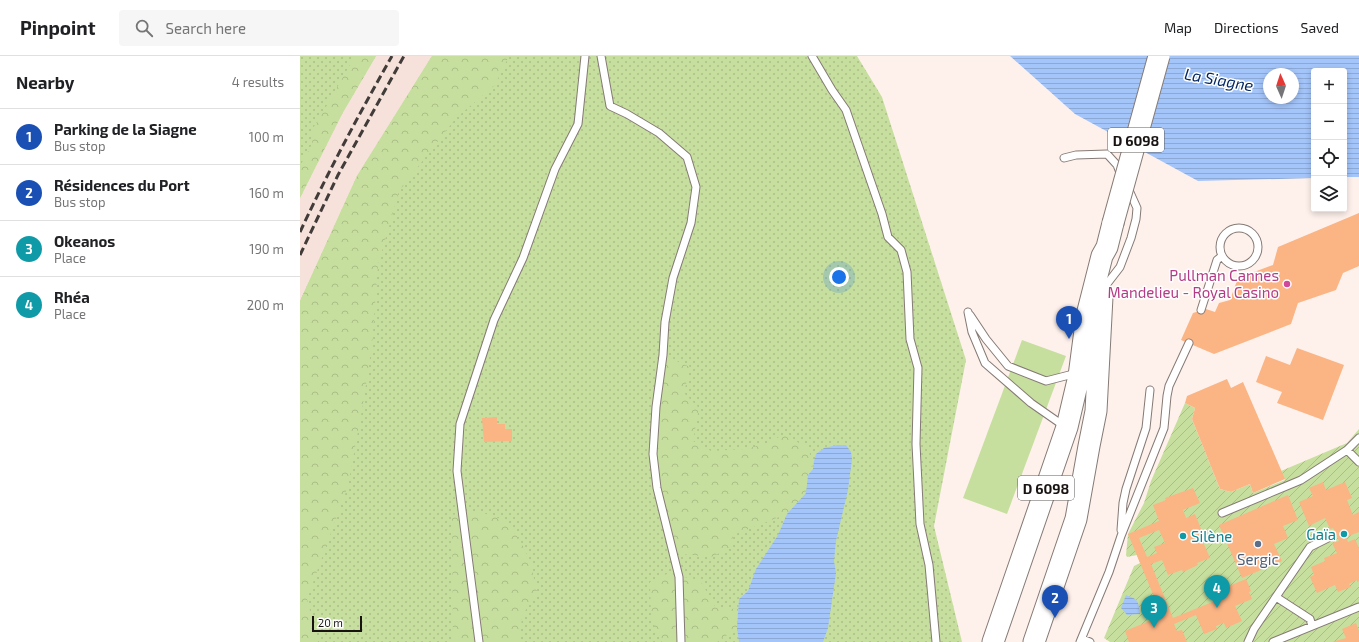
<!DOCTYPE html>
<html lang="en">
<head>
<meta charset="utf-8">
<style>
  :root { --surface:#fff; --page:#f6f6f6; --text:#202124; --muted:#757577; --line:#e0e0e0; --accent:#2e7948 }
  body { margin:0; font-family:"Exo 2",sans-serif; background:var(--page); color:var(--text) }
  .controls { position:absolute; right:12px; top:12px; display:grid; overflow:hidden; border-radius:4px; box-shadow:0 2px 6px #0003 }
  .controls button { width:36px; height:36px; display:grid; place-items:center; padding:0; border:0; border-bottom:1px solid var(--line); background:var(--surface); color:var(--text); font:20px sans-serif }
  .compass { position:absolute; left:963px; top:12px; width:36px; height:36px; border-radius:50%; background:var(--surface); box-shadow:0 2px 6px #0003; rotate:357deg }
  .scale { position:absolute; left:12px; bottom:10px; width:50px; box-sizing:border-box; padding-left:4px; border:2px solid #181312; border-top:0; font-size:11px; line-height:14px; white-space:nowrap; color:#181312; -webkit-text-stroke:3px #fff; paint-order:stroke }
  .you { position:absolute; left:539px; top:221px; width:14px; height:14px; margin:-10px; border:3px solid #fff; border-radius:50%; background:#1a73e8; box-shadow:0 0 0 6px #1a73e833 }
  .badge { display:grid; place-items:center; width:26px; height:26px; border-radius:50%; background:var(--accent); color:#fff; font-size:13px; font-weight:700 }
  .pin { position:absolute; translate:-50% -33px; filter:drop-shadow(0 1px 2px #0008) }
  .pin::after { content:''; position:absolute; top:21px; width:14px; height:12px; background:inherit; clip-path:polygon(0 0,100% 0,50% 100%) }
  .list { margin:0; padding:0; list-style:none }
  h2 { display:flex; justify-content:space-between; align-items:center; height:52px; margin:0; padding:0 16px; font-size:17px }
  h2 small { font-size:13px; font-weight:400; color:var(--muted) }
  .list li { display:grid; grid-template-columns:26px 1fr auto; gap:12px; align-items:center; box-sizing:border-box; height:56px; padding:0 16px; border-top:1px solid var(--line) }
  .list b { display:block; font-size:15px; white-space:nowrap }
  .list p { margin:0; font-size:13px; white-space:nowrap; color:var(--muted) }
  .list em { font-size:13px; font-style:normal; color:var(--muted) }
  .icon { flex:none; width:22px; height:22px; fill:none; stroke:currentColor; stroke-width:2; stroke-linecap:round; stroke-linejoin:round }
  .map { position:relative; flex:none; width:1059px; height:586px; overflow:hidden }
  header { display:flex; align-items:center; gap:24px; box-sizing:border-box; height:56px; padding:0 20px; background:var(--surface); border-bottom:1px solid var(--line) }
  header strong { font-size:19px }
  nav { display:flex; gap:22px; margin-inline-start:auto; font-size:14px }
  .search { width:280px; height:36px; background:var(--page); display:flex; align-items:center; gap:10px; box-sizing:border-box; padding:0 14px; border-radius:4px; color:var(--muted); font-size:15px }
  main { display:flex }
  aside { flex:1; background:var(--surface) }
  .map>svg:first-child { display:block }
  .built { fill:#f6e2da }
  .grass { fill:url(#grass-dots) }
  .forest { fill:url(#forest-crowns) }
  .garden { fill:url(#garden-furrows) }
  .pitch { fill:#c7df9e }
  .water { fill:url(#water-rules); fill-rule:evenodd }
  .building { fill:#fbb484; fill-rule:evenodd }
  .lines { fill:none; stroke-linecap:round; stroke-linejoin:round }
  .lane-casing { stroke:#857a75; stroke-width:9 }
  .primary-casing { stroke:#857a75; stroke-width:23 }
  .lane { stroke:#fff; stroke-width:7 }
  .primary { stroke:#fff; stroke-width:21 }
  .rail { stroke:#413b39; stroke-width:3; stroke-dasharray:8 4; stroke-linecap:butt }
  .primary-bridge-casing { stroke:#857a75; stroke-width:23; stroke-linecap:butt }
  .primary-bridge { stroke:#fff; stroke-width:21 }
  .hotel-dot { fill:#d1479c; stroke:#fff; stroke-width:1.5 }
  .culture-dot { fill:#0f9aa8; stroke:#fff; stroke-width:1.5 }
  .service-dot { fill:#5c6f8a; stroke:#fff; stroke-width:1.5 }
  .labels { text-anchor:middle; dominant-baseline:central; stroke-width:3; stroke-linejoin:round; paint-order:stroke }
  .shield { fill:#fff; stroke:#5d5a59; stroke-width:1 }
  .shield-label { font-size:14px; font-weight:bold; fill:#181312 }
  .hotel-label { font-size:15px; fill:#b23c85; stroke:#fff; text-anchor:end }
  .culture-label { font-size:15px; fill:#0d838f; stroke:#fff; text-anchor:end }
  .service-label { font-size:15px; fill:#4e5e75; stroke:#fff }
  .water-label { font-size:16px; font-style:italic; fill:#062860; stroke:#fff }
</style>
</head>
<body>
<header>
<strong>Pinpoint</strong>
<div class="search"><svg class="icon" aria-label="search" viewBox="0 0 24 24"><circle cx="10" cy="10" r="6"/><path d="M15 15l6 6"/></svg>Search here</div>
<nav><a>Map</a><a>Directions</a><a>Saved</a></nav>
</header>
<main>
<aside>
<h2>Nearby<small>4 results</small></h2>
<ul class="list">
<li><span class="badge" style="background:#1a4fb4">1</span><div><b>Parking de la Siagne</b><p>Bus stop</p></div><em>100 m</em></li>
<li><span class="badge" style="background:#1a4fb4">2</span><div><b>Résidences du Port</b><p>Bus stop</p></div><em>160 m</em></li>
<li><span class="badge" style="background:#0f9aa8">3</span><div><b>Okeanos</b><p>Place</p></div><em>190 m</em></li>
<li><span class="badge" style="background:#0f9aa8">4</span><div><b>Rhéa</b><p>Place</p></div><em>200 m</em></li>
</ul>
</aside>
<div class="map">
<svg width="1059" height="586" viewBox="0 0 1059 586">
  <defs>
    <pattern id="grass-dots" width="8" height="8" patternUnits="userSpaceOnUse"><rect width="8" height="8" fill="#c7df9e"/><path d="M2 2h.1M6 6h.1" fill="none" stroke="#aabe87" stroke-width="1.8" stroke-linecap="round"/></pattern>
    <pattern id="forest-crowns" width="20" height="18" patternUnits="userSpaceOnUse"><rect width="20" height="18" fill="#c7df9e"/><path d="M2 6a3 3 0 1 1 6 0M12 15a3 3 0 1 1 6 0" fill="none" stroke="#aabe87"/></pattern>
    <pattern id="garden-furrows" width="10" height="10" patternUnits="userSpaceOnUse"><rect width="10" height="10" fill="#c7df9e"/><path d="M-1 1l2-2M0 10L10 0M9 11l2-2" fill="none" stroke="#aabe87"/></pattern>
    <pattern id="water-rules" width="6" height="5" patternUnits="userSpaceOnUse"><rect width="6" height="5" fill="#a4c5fa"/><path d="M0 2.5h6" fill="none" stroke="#8ca8d5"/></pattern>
  </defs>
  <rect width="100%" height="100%" fill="#fef1ec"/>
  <path class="built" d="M76,0H132L57,120L0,245V142L42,58Z"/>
  <path class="grass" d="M0,0H76L42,58L0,142Z
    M132,0H557L582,41L666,304L634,470L662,586H0V245L57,120Z"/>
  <path class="forest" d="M55,0H76L42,58L0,142V110L12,88L13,72L22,58Z
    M132,0H209L195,29L156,62L99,135L78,209L72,289L63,348L48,430L7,543L18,586H0V245L57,120Z
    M363,299L390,311L384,337L399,352L393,385L411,395L445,393L469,387L484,378L509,393L513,413L508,419L506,437L487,458L433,479L431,492L411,501L373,497L353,398Z
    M177,455L204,464L220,484L230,505L237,536L222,560L220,583L222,586H153L152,459Z
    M367,518L400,524L416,552L438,553L437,572L417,586H362L351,563L350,526Z"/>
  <path class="garden" d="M885,347L895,352L892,363L920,433L931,436L950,428L953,437L985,424L981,415L1047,387L1059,373V586H810L804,582L834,510L840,507L837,499L827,501L826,499L828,478L844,447L851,425Z"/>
  <path class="pitch" d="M722,284L766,300L707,458L663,442Z"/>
  <path class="water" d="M710,0H1059V121H1044V15H1014V122L898,125L775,58ZM969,18H993V42H969Z
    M537,389H546L551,396L552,403L548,434L536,485L534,505L536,517L528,572L523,586H439L437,572L439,543L448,535L456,513L478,479L487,458L506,437L508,419L513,413L514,405L516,398L524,392Z
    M826,539C839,544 838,544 840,558L827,559L821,552Z"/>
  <path class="building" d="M1059,157V210L1043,217L1036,234L998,247L991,268L914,298L881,284L893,257L906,253L915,256L919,247L930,244L938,222L973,209L978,191Z
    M997,292L1044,309L1023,364L977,347L982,336L956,326L966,300L990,309Z
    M927,323L931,332L943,326L985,423L953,437L950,428L931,436L920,433L892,363L895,352L885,347L887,340Z
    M197,361V368H205V373H212V385L184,386L182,362Z
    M1023,426L1026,434L1045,426L1052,442L1047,444L1053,459L1059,456V476L1046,481L1048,486L1055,483L1059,492V525L1057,526V524L1049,528L1051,531L1038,536L1035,529L1017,537L1010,521L1014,519L1011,511L1025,505L1024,502L1037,497L1032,487L1039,485L1033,472L1030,473L1025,462L1009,470L999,446L1013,440L1009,432Z
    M893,432L900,447L883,454L886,462L895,458L906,485L903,486L910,502L897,507L898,509L883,516L882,514L868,519L862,504L851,508L873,562L915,545L914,543L926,538L924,532L946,523L951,535L949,536L952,543L935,550L942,565L926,572L924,567L916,570L917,573L904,578L896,559L874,568L877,575L882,574L887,586H829L825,575L862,560L828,478L859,465L853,449L866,444L865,442ZM859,474L865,487L854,491L857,497L847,501L839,482Z
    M988,439L998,464L983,470L988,482L974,488L982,505L942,522L919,469Z
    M1056,567L1059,575V586H1032L1046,582L1042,573Z"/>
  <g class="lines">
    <defs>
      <path id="lane" d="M301,0L310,50L327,58L359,77L387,101L396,131L391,167L373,222L365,266L363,299L356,351L353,398L357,432L379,521L381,586
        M512,0L532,34L546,54L582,158L588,181L601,194L607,216L610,283L618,312L616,388L620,468L629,509L636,586
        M764,102L776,99L807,98L817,109L821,119
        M920 191a19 19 0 1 1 38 0a19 19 0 1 1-38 0Z
        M803,233L820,211L831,182L836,163L837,152L828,132
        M901,254L917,204L922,200
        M668,256L672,276L685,307L731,347L764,370
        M670,259L686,283L708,310L746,325L777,317
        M1047,394L1059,406
        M922,457L1001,424L1047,394L1059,382
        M821,474L823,447L826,433L846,372L850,334
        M976,541L1010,563L1012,570
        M782,583L790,586
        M179,586L157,415L160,368L194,264L223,202L255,113L278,68L285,0
        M780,586L809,516L821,480L864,372L867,340L869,330L889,287
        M948,586L954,573L1010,491L1028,482
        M973,586L1059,551"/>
      <path id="primary" d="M693,586L767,371L779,320L787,259L802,200L807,191L813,167
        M734,586L776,463L789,390L796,355L802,241"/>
    </defs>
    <use href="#lane" class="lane-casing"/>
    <use href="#primary" class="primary-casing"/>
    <use href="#lane" class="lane"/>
    <use href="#primary" class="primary"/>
    <path class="rail" d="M0,176C28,116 59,58 92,0
      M0,199L38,119L104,0"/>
    <defs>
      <path id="primary-bridge" d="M813,167L859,0"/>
    </defs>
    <use href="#primary-bridge" class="primary-bridge-casing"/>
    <use href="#primary-bridge" class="primary-bridge"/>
  </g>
  <circle class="hotel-dot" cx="987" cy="228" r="4"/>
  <g class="culture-dot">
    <circle cx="1044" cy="478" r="4"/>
    <circle cx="883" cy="480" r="4"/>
  </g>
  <circle class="service-dot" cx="958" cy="488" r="4"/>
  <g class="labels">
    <g class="shield">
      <rect x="808" y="72" width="56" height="24" rx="3"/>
      <rect x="718" y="420" width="56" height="24" rx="3"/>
    </g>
    <g class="shield-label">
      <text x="836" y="84">D 6098</text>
      <text x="746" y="432">D 6098</text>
    </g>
    <g class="hotel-label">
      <text x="979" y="219">Pullman Cannes<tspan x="979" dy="17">Mandelieu - Royal Casino</tspan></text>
    </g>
    <g class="culture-label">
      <text x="1036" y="478">Gaïa</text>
      <text x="891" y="480" text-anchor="start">Silène</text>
    </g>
    <g class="service-label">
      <text x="958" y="503">Sergic</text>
    </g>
    <g class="water-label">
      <text transform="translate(919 23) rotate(10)">La Siagne</text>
    </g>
  </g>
</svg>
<div class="controls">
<button>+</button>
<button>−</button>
<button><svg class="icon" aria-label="locate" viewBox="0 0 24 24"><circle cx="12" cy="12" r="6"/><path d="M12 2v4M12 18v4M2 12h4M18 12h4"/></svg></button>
<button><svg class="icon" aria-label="layers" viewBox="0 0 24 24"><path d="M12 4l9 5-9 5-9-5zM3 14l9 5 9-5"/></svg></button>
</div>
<svg class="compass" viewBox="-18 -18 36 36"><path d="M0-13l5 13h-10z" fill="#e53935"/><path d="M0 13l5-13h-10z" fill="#757577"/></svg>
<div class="scale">20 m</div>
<div class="you"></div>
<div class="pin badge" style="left:769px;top:283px;background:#1a4fb4">1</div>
<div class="pin badge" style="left:755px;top:562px;background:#1a4fb4">2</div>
<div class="pin badge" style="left:854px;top:572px;background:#0f9aa8">3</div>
<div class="pin badge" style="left:917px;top:552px;background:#0f9aa8">4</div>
</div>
</main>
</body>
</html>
